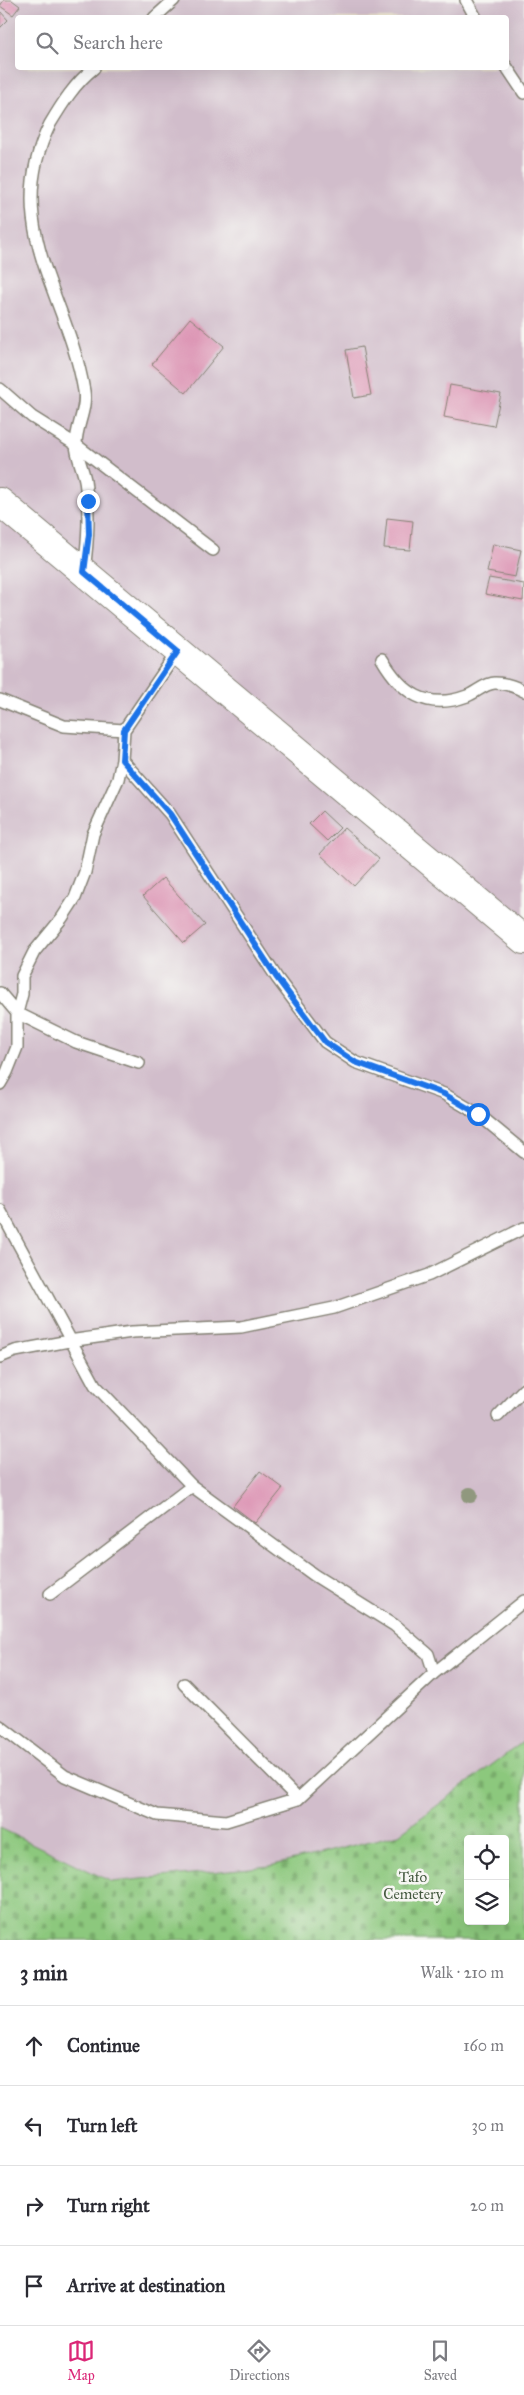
<!DOCTYPE html>
<html lang="en">
<head>
<meta charset="utf-8">
<style>
  :root { --surface:#fff; --page:#f7f7f7; --text:#2b2b33; --muted:#7c7c81; --line:#e1e1e2; --accent:#db2777 }
  body { margin:0; font-family:"IM FELL Great Primer",serif; background:var(--page); color:var(--text) }
  .controls { position:absolute; right:15px; bottom:15px; display:grid; overflow:hidden; border-radius:5px; box-shadow:0 5px 20px #0002 }
  .controls button { width:45px; height:45px; display:grid; place-items:center; padding:0; border:0; border-bottom:1px solid var(--line); background:var(--surface); color:var(--text); font:25px sans-serif }
  .stop { position:absolute; width:15px; height:15px; margin:-11px; border:4px solid #1a73e8; border-radius:50%; background:#fff }
  .stop.end { background:#1a73e8; border-color:#fff; box-shadow:0 1px 5px #0008 }
  .list { margin:0; padding:0; list-style:none }
  h2 { display:flex; justify-content:space-between; align-items:center; height:65px; margin:0; padding:0 20px; font-size:21px }
  h2 small { font-size:16px; font-weight:400; color:var(--muted) }
  .list li { display:grid; grid-template-columns:32px 1fr auto; gap:15px; align-items:center; box-sizing:border-box; height:80px; padding:0 20px; border-top:1px solid var(--line) }
  .list b { display:block; font-size:19px; white-space:nowrap }
  .list em { font-size:16px; font-style:normal; color:var(--muted) }
  .icon { flex:none; width:28px; height:28px; fill:none; stroke:currentColor; stroke-width:2; stroke-linecap:round; stroke-linejoin:round }
  .map { position:relative; flex:none; width:524px; height:1940px; overflow:hidden }
  .search { position:absolute; background:var(--surface); box-shadow:0 5px 20px #0002; left:15px; right:15px; top:15px; height:55px; display:flex; align-items:center; gap:12px; box-sizing:border-box; padding:0 18px; border-radius:5px; color:var(--muted); font-size:19px }
  .sheet { height:385px; background:var(--surface) }
  nav { display:flex; justify-content:space-around; align-items:center; box-sizing:border-box; height:70px; border-top:1px solid var(--line); background:var(--surface); font-size:14px; color:var(--muted) }
  nav a { display:grid; justify-items:center; gap:2px }
  nav .on { color:var(--accent) }
  .map>svg:first-child { display:block }
  .industrial { fill:#d1bdcb; fill-rule:evenodd }
  .cemetery { fill:url(#cemetery-stones); stroke:#54724c; fill-rule:evenodd }
  .building { fill:#dd96b5 }
  .lines { fill:none; stroke-linecap:round; stroke-linejoin:round }
  .lane-casing { stroke:#848174; stroke-width:14 }
  .secondary-casing { stroke:#848174; stroke-width:30 }
  .lane { stroke:#fff; stroke-width:11 }
  .secondary { stroke:#fff; stroke-width:28 }
  .tree { fill:#90987e }
  .route { stroke:#1a73e8; stroke-width:6 }
  .labels { text-anchor:middle; dominant-baseline:central; stroke-width:5; stroke-linejoin:round; paint-order:stroke }
  .park-label { font-size:15px; fill:#43583e; stroke:#f6f6f2 }
</style>
</head>
<body>
<div class="map">
<svg width="524" height="1940" viewBox="0 0 524 1940">
  <defs>
    <pattern id="cemetery-stones" width="16" height="16" patternUnits="userSpaceOnUse" patternTransform="scale(1.25)"><rect width="16" height="16" fill="#8cc87d"/><path d="M2 7V4a2 2 0 0 1 4 0v3zM10 15v-3a2 2 0 0 1 4 0v3z" fill="#78ab6b"/></pattern>
  </defs>
  <rect width="100%" height="100%" fill="#f6f6f2"/>
  <filter id="ink" filterUnits="userSpaceOnUse"><feTurbulence type="fractalNoise" baseFrequency=".02" numOctaves="2"/><feDisplacementMap in="SourceGraphic" scale="10" xChannelSelector="R" yChannelSelector="G"/><feConvolveMatrix kernelMatrix="1 2 1 2 8 2 1 2 1" color-interpolation-filters="sRGB"/></filter>
  <filter id="wash" filterUnits="userSpaceOnUse"><feTurbulence type="fractalNoise" baseFrequency=".0096" numOctaves="4" result="noise"/><feDisplacementMap in="SourceGraphic" scale="20" xChannelSelector="R" yChannelSelector="G"/><feGaussianBlur stdDeviation="1.12" result="paint"/><feColorMatrix in="noise" values="0 0 0 0 0 0 0 0 0 0 0 0 0 0 0 0 0 1.4 0 .05"/><feComposite in="paint" operator="in"/></filter>
  <g filter="url(#wash)">
    <rect width="100%" height="100%" fill="#ede6cd"/>
    <path class="industrial" d="M0,0H524V1741L399,1834L270,1866L112,1882L0,1828ZM18,18H506V68H18Z"/>
    <path class="cemetery" d="M524,1741V1940H0V1828L112,1882L270,1866L399,1834ZM468,1839H505V1921H468Z"/>
    <g id="blocks">
      <path class="building" d="M4,0H12L20,6L13,15L0,6Z
        M0,11L8,20L0,28Z
        M190,318L224,346L186,393L152,364Z
        M362,347L371,395L354,398L346,350Z
        M450,385L501,394L494,426L444,417Z
        M387,518L413,521L410,550L384,548Z
        M493,544L521,550L515,577L487,572Z
        M489,578L524,584L523,601L485,594Z
        M322,811L340,828L327,841L309,824Z
        M344,828L379,859L354,886L320,854Z
        M163,878L205,925L184,943L143,896Z
        M260,1471L283,1488L255,1523L233,1506Z"/>
    </g>
  </g>
  <g filter="url(#ink)">
    <use href="#blocks" fill-opacity="0" stroke="#848174" stroke-width="1"/>
    <g class="lines">
      <defs>
        <path id="lane" d="M466,0L476,18
          M154,18L174,0
          M506,66L524,93
          M0,389L32,417L75,444L213,550
          M84,571C88,540 90,512 85,480C83,469 76,455 76,444C76,426 87,410 84,391C68,294 0,226 50,124C62,104 75,83 94,68
          M382,659C402,693 426,711 467,696C476,693 485,683 495,683C506,683 514,686 524,691
          M0,700L64,726L124,730L178,651
          M122,760L170,814L277,978L325,1042L355,1062L444,1094L478,1114L524,1152
          M0,993L17,1013L76,1042L139,1063
          M0,1084L7,1072L17,1047V1013L22,994V976L34,952L62,918L75,898L85,872L93,834L118,779L122,760L124,730
          M0,1210L95,1385L192,1486L314,1575L394,1625L428,1654L434,1673
          M0,1357L15,1351L69,1341L132,1332L241,1327L334,1308L429,1275L524,1228
          M498,1416L524,1389
          M50,1594L192,1486
          M184,1684L298,1799
          M0,1726L65,1776L157,1815L226,1821L298,1799L434,1673L524,1601"/>
        <path id="secondary" d="M0,502L524,940"/>
      </defs>
      <use href="#lane" class="lane-casing"/>
      <use href="#secondary" class="secondary-casing"/>
      <use href="#lane" class="lane"/>
      <use href="#secondary" class="secondary"/>
    </g>
    <circle class="tree" cx="470" cy="1495" r="8"/>
  </g>
  <g class="lines" filter="url(#ink)">
    <path class="route" d="M88,501L89,534L84,572L178,651L124,730L122,760L170,814L277,978L325,1042L355,1062L444,1094L478,1114"/>
  </g>
  <g class="labels">
    <g class="park-label">
      <text x="413" y="1877">Tafo<tspan x="413" dy="17">Cemetery</tspan></text>
    </g>
  </g>
</svg>
<div class="controls">
<button><svg class="icon" aria-label="locate" viewBox="0 0 24 24"><circle cx="12" cy="12" r="6"/><path d="M12 2v4M12 18v4M2 12h4M18 12h4"/></svg></button>
<button><svg class="icon" aria-label="layers" viewBox="0 0 24 24"><path d="M12 4l9 5-9 5-9-5zM3 14l9 5 9-5"/></svg></button>
</div>
<div class="stop" style="left:478px;top:1114px"></div>
<div class="stop end" style="left:88px;top:501px"></div>
<div class="search"><svg class="icon" aria-label="search" viewBox="0 0 24 24"><circle cx="10" cy="10" r="6"/><path d="M15 15l6 6"/></svg>Search here</div>
</div>
<section class="sheet">
<h2>3 min<small>Walk · 210 m</small></h2>
<ul class="list">
<li><svg class="icon" aria-label="ahead" viewBox="0 0 24 24"><path d="M12 20V5M6 11l6-6 6 6"/></svg><div><b>Continue</b></div><em>160 m</em></li>
<li><svg class="icon" aria-label="left" viewBox="0 0 24 24"><path d="M17 20v-9H6M10 6l-5 5 5 5"/></svg><div><b>Turn left</b></div><em>30 m</em></li>
<li><svg class="icon" aria-label="right" viewBox="0 0 24 24"><path d="M7 20v-9h11M14 6l5 5-5 5"/></svg><div><b>Turn right</b></div><em>20 m</em></li>
<li><svg class="icon" aria-label="arrive" viewBox="0 0 24 24"><path d="M6 21V4h12l-3 4 3 4H6"/></svg><div><b>Arrive at destination</b></div></li>
</ul>
</section>
<nav>
<a class="on"><svg class="icon" aria-label="map" viewBox="0 0 24 24"><path d="M3 6l6-2 6 2 6-2v14l-6 2-6-2-6 2zM9 4v14M15 6v14"/></svg>Map</a>
<a><svg class="icon" aria-label="directions" viewBox="0 0 24 24"><path d="M12 3l9 9-9 9-9-9zM9 14v-3h6M13 9l2 2-2 2"/></svg>Directions</a>
<a><svg class="icon" aria-label="saved" viewBox="0 0 24 24"><path d="M7 4h10v16l-5-4-5 4z"/></svg>Saved</a>
</nav>
</body>
</html>
